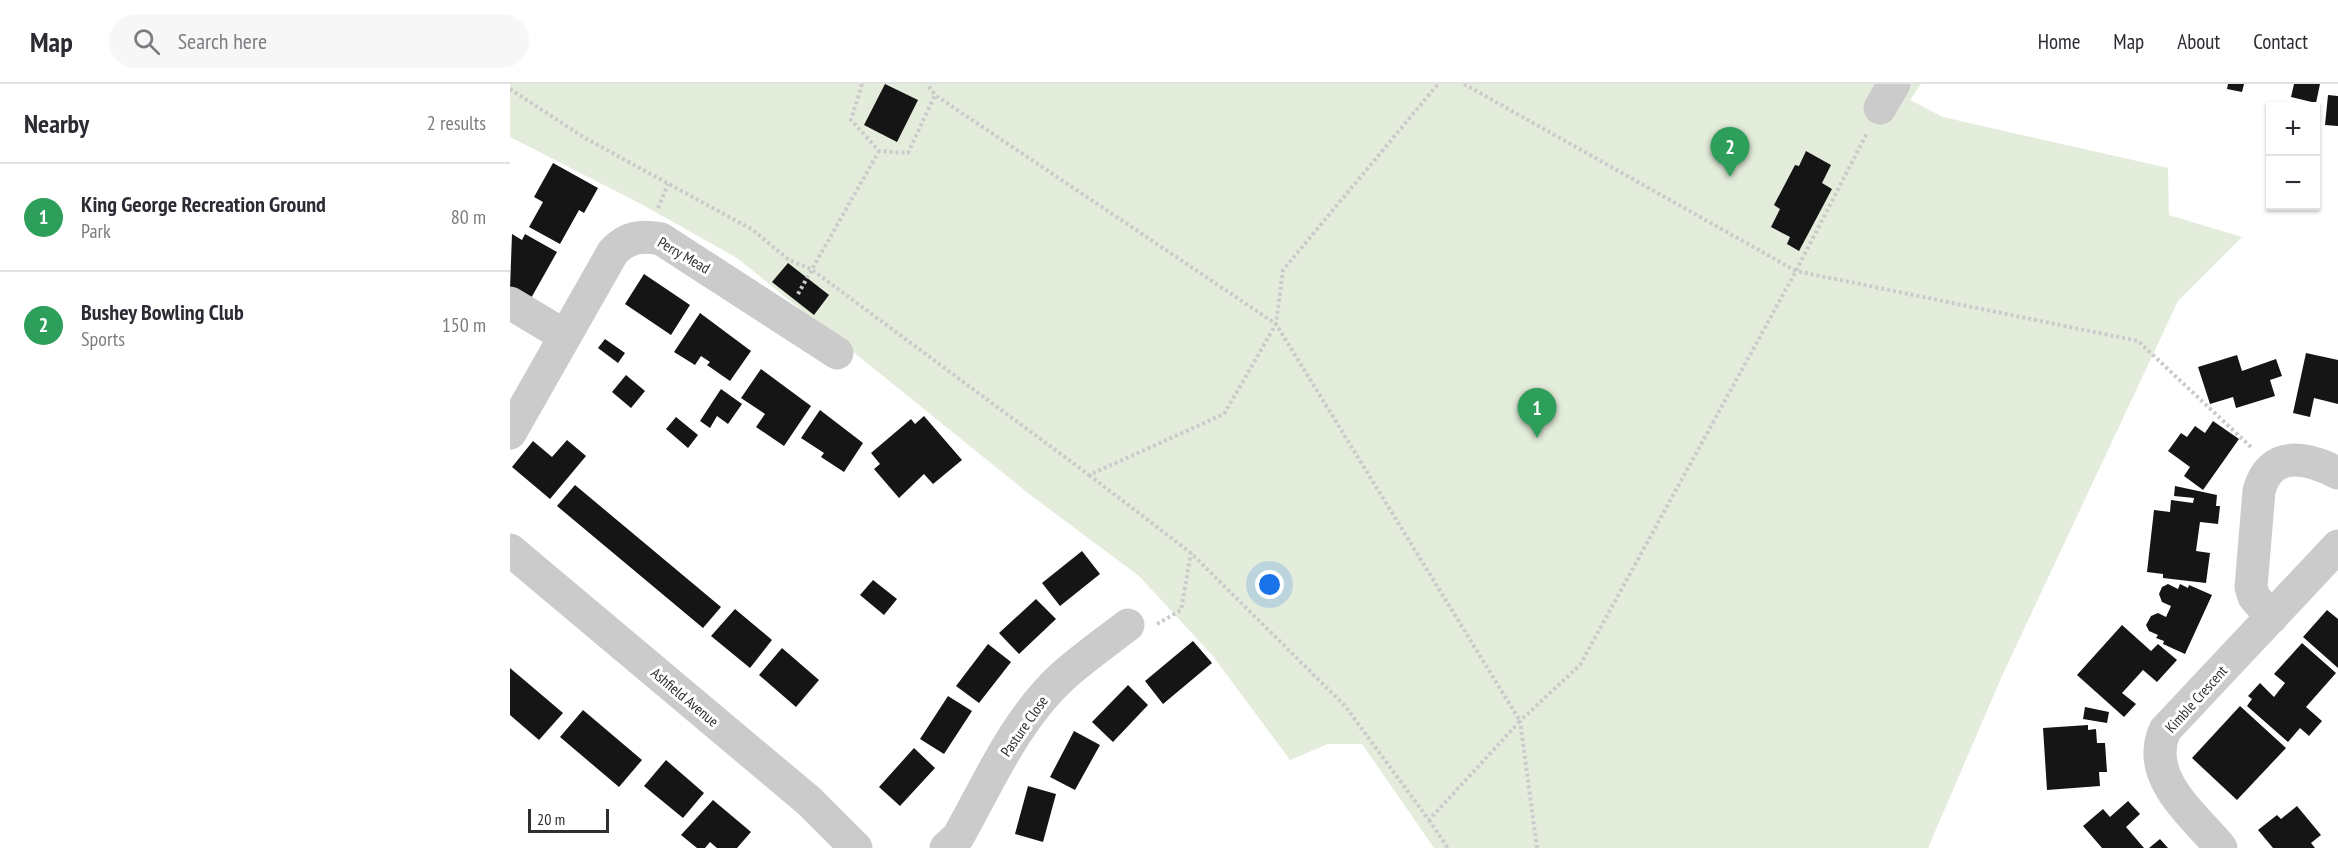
<!DOCTYPE html>
<html lang="en">
<head>
<meta charset="utf-8">
<style>
  :root { --surface:#fff; --page:#f7f7f7; --text:#2b2b33; --muted:#7c7c81; --line:#e1e1e2; --accent:#f32328 }
  body { margin:0; font-family:"PT Sans Narrow",sans-serif; background:var(--page); color:var(--text) }
  .controls { position:absolute; right:18px; top:18px; display:grid; overflow:hidden; border-radius:0px; box-shadow:0 2px 4px #0004 }
  .controls button { width:54px; height:54px; display:grid; place-items:center; padding:0; border:0; border-bottom:2px solid var(--line); background:var(--surface); color:var(--text); font:30px sans-serif }
  .scale { position:absolute; left:18px; bottom:15px; width:81px; box-sizing:border-box; padding-left:6px; border:3px solid #2e2e2e; border-top:0; font-size:16px; line-height:21px; white-space:nowrap; color:#2e2e2e; -webkit-text-stroke:4px #fff; paint-order:stroke }
  .you { position:absolute; left:760px; top:501px; width:21px; height:21px; margin:-15px; border:4px solid #fff; border-radius:50%; background:#1a73e8; box-shadow:0 0 0 9px #1a73e833 }
  .badge { display:grid; place-items:center; width:39px; height:39px; border-radius:50%; background:var(--accent); color:#fff; font-size:20px; font-weight:700 }
  .pin { position:absolute; translate:-50% -50px; filter:drop-shadow(0 2px 3px #0008) }
  .pin::after { content:''; position:absolute; top:32px; width:21px; height:18px; background:inherit; clip-path:polygon(0 0,100% 0,50% 100%) }
  .list { margin:0; padding:0; list-style:none }
  h2 { display:flex; justify-content:space-between; align-items:center; height:78px; margin:0; padding:0 24px; font-size:26px }
  h2 small { font-size:20px; font-weight:400; color:var(--muted) }
  .list li { display:grid; grid-template-columns:39px 1fr auto; gap:18px; align-items:center; box-sizing:border-box; height:108px; padding:0 24px; border-top:2px solid var(--line) }
  .list b { display:block; font-size:22px; white-space:nowrap }
  .list p { margin:0; font-size:20px; white-space:nowrap; color:var(--muted) }
  .list em { font-size:20px; font-style:normal; color:var(--muted) }
  .icon { flex:none; width:33px; height:33px; fill:none; stroke:currentColor; stroke-width:2; stroke-linecap:round; stroke-linejoin:round }
  .map { position:relative; flex:none; width:1828px; height:764px; overflow:hidden }
  header { display:flex; align-items:center; gap:36px; box-sizing:border-box; height:84px; padding:0 30px; background:var(--surface); border-bottom:2px solid var(--line) }
  header strong { font-size:28px }
  nav { display:flex; gap:33px; margin-inline-start:auto; font-size:21px }
  .search { width:420px; height:54px; background:var(--page); display:flex; align-items:center; gap:15px; box-sizing:border-box; padding:0 21px; border-radius:33px; color:var(--muted); font-size:22px }
  main { display:flex }
  aside { flex:1; background:var(--surface) }
  .map>svg:first-child { display:block }
  .park { fill:#e4eddb }
  .building { fill:#151515 }
  .lines { fill:none; stroke-linecap:round; stroke-linejoin:round }
  .path { stroke:#cbcbcb; stroke-width:4; stroke-dasharray:3 3; stroke-linecap:butt }
  .minor { stroke:#cbcbcb; stroke-width:33 }
  .labels { text-anchor:middle; dominant-baseline:central; stroke-width:6; stroke-linejoin:round; paint-order:stroke }
  .street-label { font-size:15px; fill:#2e2e2e; stroke:#fff }
</style>
</head>
<body>
<header>
<strong>Map</strong>
<div class="search"><svg class="icon" aria-label="search" viewBox="0 0 24 24"><circle cx="10" cy="10" r="6"/><path d="M15 15l6 6"/></svg>Search here</div>
<nav><a>Home</a><a>Map</a><a>About</a><a>Contact</a></nav>
</header>
<main>
<aside>
<h2>Nearby<small>2 results</small></h2>
<ul class="list">
<li><span class="badge" style="background:#2e9e5b">1</span><div><b>King George Recreation Ground</b><p>Park</p></div><em>80 m</em></li>
<li><span class="badge" style="background:#2e9e5b">2</span><div><b>Bushey Bowling Club</b><p>Sports</p></div><em>150 m</em></li>
</ul>
</aside>
<div class="map">
<svg width="1828" height="764" viewBox="0 0 1828 764">
  <rect width="100%" height="100%" fill="#fff"/>
  <path class="park" d="M0,0H1411L1400,16L1433,33L1658,84L1659,131L1732,153L1668,217L1492,592L1418,764H924L852,660H818L780,676L702,571L629,492L519,410L227,174L131,120L0,53Z"/>
  <path class="building" d="M375,0L408,16L387,58L354,41Z
    M1718,0H1734L1732,8L1717,5Z
    M1784,0H1810L1806,19L1781,13Z
    M1818,11L1828,12V42L1815,41Z
    M1296,67L1321,81L1312,99L1322,105L1289,167L1277,160L1280,153L1261,143L1270,125L1264,121L1285,81L1289,82Z
    M43,79L88,104L74,129L69,126L50,160L19,143L33,118L24,113Z
    M2,150L12,156L15,150L47,168L20,216L0,205Z
    M278,179L319,211L304,231L262,198Z
    M134,190L180,221L161,251L115,220Z
    M190,229L241,267L220,297L197,281L200,278L191,272L185,281L164,268Z
    M95,255L115,269L108,279L88,264Z
    M1796,269L1828,276V320L1804,314L1800,333L1783,329Z
    M1727,271L1732,287L1766,275L1772,292L1760,296L1765,312L1726,324L1723,313L1700,320L1688,283Z
    M251,285L301,322L274,362L246,343L255,330L231,314Z
    M116,291L135,307L121,324L102,308Z
    M211,305L232,320L218,340L207,332L200,344L190,337Z
    M310,326L353,359L334,388L311,373L314,369L291,354Z
    M414,332L452,376L423,400L414,390L389,414L364,385L370,380L361,369L401,335L405,340Z
    M166,333L188,351L178,364L156,345Z
    M1703,337L1729,355L1693,406L1674,392L1680,383L1658,367L1671,349L1677,353L1685,342L1695,349Z
    M57,356L76,372L40,415L2,383L23,357L42,373Z
    M65,401L211,523L193,544L47,422Z
    M1665,402L1707,411L1706,422H1710L1708,440L1690,438L1686,467L1700,469L1696,499L1653,494V490L1637,488L1644,426L1660,428L1661,416L1683,419L1684,414L1664,412Z
    M572,467L590,490L550,522L532,499Z
    M363,496L387,515L374,531L350,511Z
    M1658,500L1668,505L1670,500L1678,504L1679,501L1702,511L1675,570L1653,560L1654,557L1646,554L1648,551L1639,547L1636,541L1641,532L1648,529L1656,533L1661,522L1652,518L1649,510L1652,503Z
    M526,515L546,535L509,570L489,549Z
    M225,525L262,556L240,584L201,552Z
    M1817,526L1828,535V584L1793,553Z
    M1612,541L1641,567L1648,560L1667,576L1647,598L1633,586L1612,609L1626,620L1614,633L1567,591Z
    M683,557L702,579L653,620L635,597Z
    M1792,559L1826,589L1796,623L1812,637L1799,652L1790,644L1778,658L1737,622L1742,615L1738,612L1750,599L1764,613L1775,599L1764,590Z
    M478,560L501,578L469,619L446,602Z
    M272,564L309,596L286,623L249,591Z
    M0,584L53,629L29,656L0,631Z
    M618,601L638,621L603,658L582,638Z
    M438,612L462,627L434,670L410,655Z
    M1730,622L1776,664L1727,716L1682,674Z
    M1575,623L1599,628L1597,639L1573,635Z
    M73,626L132,676L109,703L50,653Z
    M1578,641V646L1586,645L1587,659H1595L1597,688H1589L1590,702L1537,706L1533,644Z
    M564,647L590,661L565,706L540,693Z
    M404,664L425,684L390,722L369,703Z
    M156,676L194,709L173,734L134,702Z
    M518,702L546,710L533,758L505,750Z
    M203,716L241,748L227,764H207L200,758L195,764H187L171,751Z
    M1618,717L1630,730L1616,743L1634,764H1592L1573,742L1593,725L1600,733Z
    M1787,722L1811,751L1801,759L1805,764H1763L1748,746L1767,731L1771,735Z
    M1650,755L1658,764H1639Z"/>
  <g class="lines">
    <path class="path" d="M352,0L341,36L369,67L398,69L425,11L417,0
      M954,0L1286,187L1628,257L1742,364
      M0,5L75,54L243,146L279,176L301,185L579,391L714,330L766,240L425,11
      M148,124L158,100
      M288,210L369,67
      M579,391L681,469L835,622L919,736L1010,637L766,240L773,186L928,0
      M647,540L671,526L681,469
      M919,736L938,764
      M1027,764L1010,637L1070,581L1286,187L1357,49"/>
    <path class="minor" d="M1370,24L1384,0
      M0,219L55,252
      M0,349L103,168C117,153 131,151 151,155L327,269
      M0,466L299,717L346,764
      M1762,533L1744,513L1741,503L1749,407C1760,365 1797,373 1828,389
      M436,764L448,753C479,698 505,636 553,592C573,574 596,558 618,541
      M1711,764C1683,730 1634,693 1655,646L1828,462"/>
  </g>
  <g class="labels">
    <g class="street-label">
      <text transform="translate(174 171) rotate(30)">Perry Mead</text>
      <text transform="translate(175 613) rotate(40)">Ashfield Avenue</text>
      <text transform="translate(1686 615) rotate(-48)">Kimble Crescent</text>
      <text transform="translate(514 642) rotate(-55)">Pasture Close</text>
    </g>
  </g>
</svg>
<div class="controls">
<button>+</button>
<button>−</button>
</div>
<div class="scale">20 m</div>
<div class="you"></div>
<div class="pin badge" style="left:1027px;top:354px;background:#2e9e5b">1</div>
<div class="pin badge" style="left:1220px;top:93px;background:#2e9e5b">2</div>
</div>
</main>
</body>
</html>
